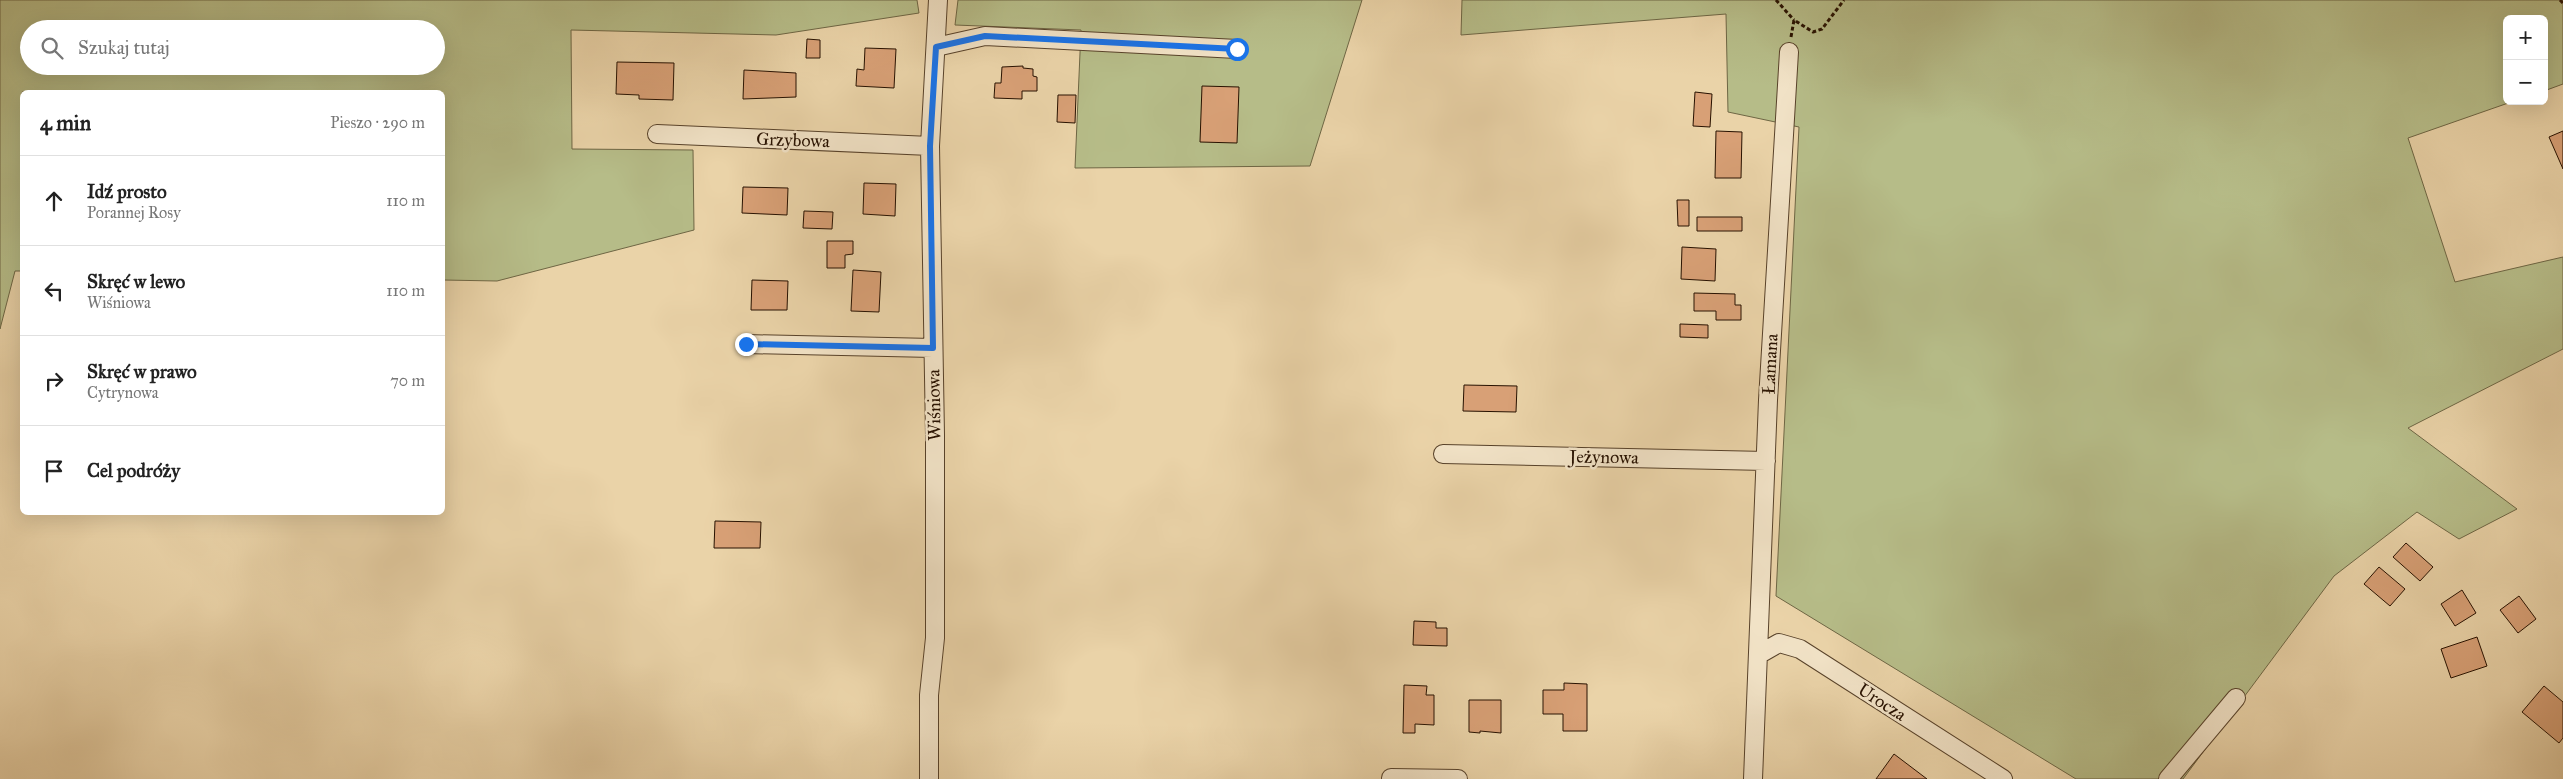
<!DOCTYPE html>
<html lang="pl">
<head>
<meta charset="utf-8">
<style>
  :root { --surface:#fff; --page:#f6f6f6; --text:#222; --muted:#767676; --line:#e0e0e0 }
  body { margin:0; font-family:"IM FELL Great Primer",serif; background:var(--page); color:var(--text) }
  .controls { position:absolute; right:15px; top:15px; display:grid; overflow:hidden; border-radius:8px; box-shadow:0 5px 20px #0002 }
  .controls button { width:45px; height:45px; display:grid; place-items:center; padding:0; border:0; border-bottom:1px solid var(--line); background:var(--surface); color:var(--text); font:25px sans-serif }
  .stop { position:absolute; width:15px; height:15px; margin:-11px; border:4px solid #1a73e8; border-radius:50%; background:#fff }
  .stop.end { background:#1a73e8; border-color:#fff; box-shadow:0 1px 5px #0008 }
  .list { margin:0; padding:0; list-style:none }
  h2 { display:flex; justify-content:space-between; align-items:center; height:65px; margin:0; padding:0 20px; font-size:21px }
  h2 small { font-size:16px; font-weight:400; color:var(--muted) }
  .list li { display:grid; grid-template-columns:32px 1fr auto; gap:15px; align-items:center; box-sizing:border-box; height:90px; padding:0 20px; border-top:1px solid var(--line) }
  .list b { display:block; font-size:19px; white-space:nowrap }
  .list p { margin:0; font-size:16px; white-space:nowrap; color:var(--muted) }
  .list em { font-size:16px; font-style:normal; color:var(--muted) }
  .icon { flex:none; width:28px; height:28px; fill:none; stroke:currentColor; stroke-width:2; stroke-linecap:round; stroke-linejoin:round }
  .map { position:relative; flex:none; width:2563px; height:779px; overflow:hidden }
  .search { position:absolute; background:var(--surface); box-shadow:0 5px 20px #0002; left:20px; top:20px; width:425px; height:55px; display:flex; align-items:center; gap:12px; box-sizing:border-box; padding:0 18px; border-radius:28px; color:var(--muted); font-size:19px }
  .panel { position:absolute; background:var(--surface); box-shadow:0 5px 20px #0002; left:20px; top:90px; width:425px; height:425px; border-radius:8px }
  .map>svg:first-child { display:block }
  .green { fill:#b6bc88; stroke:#6e6644; fill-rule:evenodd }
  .building { fill:#d8a076; stroke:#271100 }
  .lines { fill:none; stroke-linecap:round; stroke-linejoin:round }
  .minor-casing { stroke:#58422a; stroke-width:20 }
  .path { stroke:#271100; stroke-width:3; stroke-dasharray:4 2.5; stroke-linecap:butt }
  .minor { stroke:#f1e2c6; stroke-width:18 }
  .route { stroke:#1a73e8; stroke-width:6 }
  .labels { text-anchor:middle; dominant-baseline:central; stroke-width:5; stroke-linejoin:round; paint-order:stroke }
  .street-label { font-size:18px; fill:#271100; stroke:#f1e2c6 }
</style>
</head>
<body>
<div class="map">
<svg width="2563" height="779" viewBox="0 0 2563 779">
  <rect width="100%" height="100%" fill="#ead3a8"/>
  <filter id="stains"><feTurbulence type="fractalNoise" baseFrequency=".004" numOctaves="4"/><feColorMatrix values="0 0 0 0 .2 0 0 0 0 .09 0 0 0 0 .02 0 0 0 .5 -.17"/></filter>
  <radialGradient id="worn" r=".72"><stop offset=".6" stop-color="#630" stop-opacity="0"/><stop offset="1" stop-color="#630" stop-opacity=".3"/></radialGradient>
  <path class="green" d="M0,0H917L919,13L776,35L571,30L572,149L693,150L694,230L497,281L443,280L442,92H22V271H15L0,329ZM29,29H436V66H29Z
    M958,0H1362L1310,166L1075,168L1081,30L955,25Z
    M1462,0H2563V84L2544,91V19H2507V101H2514L2408,138L2455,282L2563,257V349L2408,428L2517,509L2459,539L2417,512L2334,576L2183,779H2076L1776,596L1799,127L1728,112L1726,14L1461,35Z"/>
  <path class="building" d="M807,39L820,40V58H806Z
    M865,48L896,49L894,88L856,86L857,69L864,70Z
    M617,62L674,63L673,100L639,99V95L616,94Z
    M1023,66V68L1033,69V76L1037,77V91H1022V99L994,98L995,83H1001L1002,67Z
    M744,70L796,73V97L743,99Z
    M1202,86L1239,87L1237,143L1200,142Z
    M1695,92L1712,94L1710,127L1693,126Z
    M1058,95H1076L1075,123L1057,122Z
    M1716,131L1742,132L1741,178H1715Z
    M2563,131V169L2549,137Z
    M864,183L896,184L895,216L863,214Z
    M743,187L788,188L787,215L742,213Z
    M1677,200H1689V226H1678Z
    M804,211L833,212L832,229L803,228Z
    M1697,217H1742V231H1697Z
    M827,241H853V254L845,255V268H827Z
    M1682,247L1716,249L1715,281L1681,279Z
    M853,270L881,272L879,312L851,311Z
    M752,280L788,281L787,310H751Z
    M1694,293L1735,294V305H1741V320H1716V311H1694Z
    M1680,324L1708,325V338L1680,337Z
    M1464,385L1517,386L1516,412L1463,411Z
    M715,521L761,522L760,548H714Z
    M2406,543L2433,567L2420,581L2393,557Z
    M2379,567L2405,589L2390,606L2364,584Z
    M2462,590L2476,613L2455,626L2441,604Z
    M2519,596L2536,619L2518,633L2500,610Z
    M1414,621L1436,622V628H1447V646L1413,645Z
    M2477,637L2487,666L2451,678L2441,649Z
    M1564,683L1587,684V731H1563V714H1543V690H1564Z
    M1404,685L1427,686L1426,695H1434V725L1415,724V733H1403Z
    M2544,686L2563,702V738L2559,743L2522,712Z
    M1469,700H1501V733L1480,731V733L1469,732Z
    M1894,754L1927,779H1876Z"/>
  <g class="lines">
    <defs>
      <path id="minor" d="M936,47L985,36L1237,49
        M657,134L930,146
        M746,344L933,348
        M1443,454L1766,461
        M1758,655L1779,643L1800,649L2003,779
        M1391,778L1458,779
        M929,779V695L935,638V435L930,146L938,0
        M1753,779L1768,400L1789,52
        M2168,779L2236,698"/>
    </defs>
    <use href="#minor" class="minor-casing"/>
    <path class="path" d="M1776,0L1794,20
      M2560,0L2563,3
      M1791,37L1794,20L1813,32L1822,29L1844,0"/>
    <use href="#minor" class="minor"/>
  </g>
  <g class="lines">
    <path class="route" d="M746,344L933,348L930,146L936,47L985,36L1237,49"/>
  </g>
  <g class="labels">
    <g class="street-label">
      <text transform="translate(793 140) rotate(2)">Grzybowa</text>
      <text transform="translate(1770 364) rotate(-87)">Łamana</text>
      <text transform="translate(934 405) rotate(-91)">Wiśniowa</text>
      <text transform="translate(1604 457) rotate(1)">Jeżynowa</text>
      <text transform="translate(1882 702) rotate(33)">Urocza</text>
    </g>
  </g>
  <rect width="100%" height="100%" filter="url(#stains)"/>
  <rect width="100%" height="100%" fill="url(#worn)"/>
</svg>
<div class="controls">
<button>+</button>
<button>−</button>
</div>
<div class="stop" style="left:1237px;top:49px"></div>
<div class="stop end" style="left:746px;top:344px"></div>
<div class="search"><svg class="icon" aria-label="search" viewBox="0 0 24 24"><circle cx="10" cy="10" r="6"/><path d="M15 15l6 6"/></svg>Szukaj tutaj</div>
<section class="panel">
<h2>4 min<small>Pieszo · 290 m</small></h2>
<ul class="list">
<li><svg class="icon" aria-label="ahead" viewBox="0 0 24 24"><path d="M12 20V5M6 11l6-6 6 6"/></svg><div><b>Idź prosto</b><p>Porannej Rosy</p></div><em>110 m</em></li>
<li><svg class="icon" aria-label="left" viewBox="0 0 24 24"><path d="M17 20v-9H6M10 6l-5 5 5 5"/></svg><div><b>Skręć w lewo</b><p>Wiśniowa</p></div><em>110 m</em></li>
<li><svg class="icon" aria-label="right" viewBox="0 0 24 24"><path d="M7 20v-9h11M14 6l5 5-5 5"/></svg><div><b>Skręć w prawo</b><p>Cytrynowa</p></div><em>70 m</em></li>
<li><svg class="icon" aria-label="arrive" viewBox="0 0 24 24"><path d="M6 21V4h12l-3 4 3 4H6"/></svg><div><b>Cel podróży</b></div></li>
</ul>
</section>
</div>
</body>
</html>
